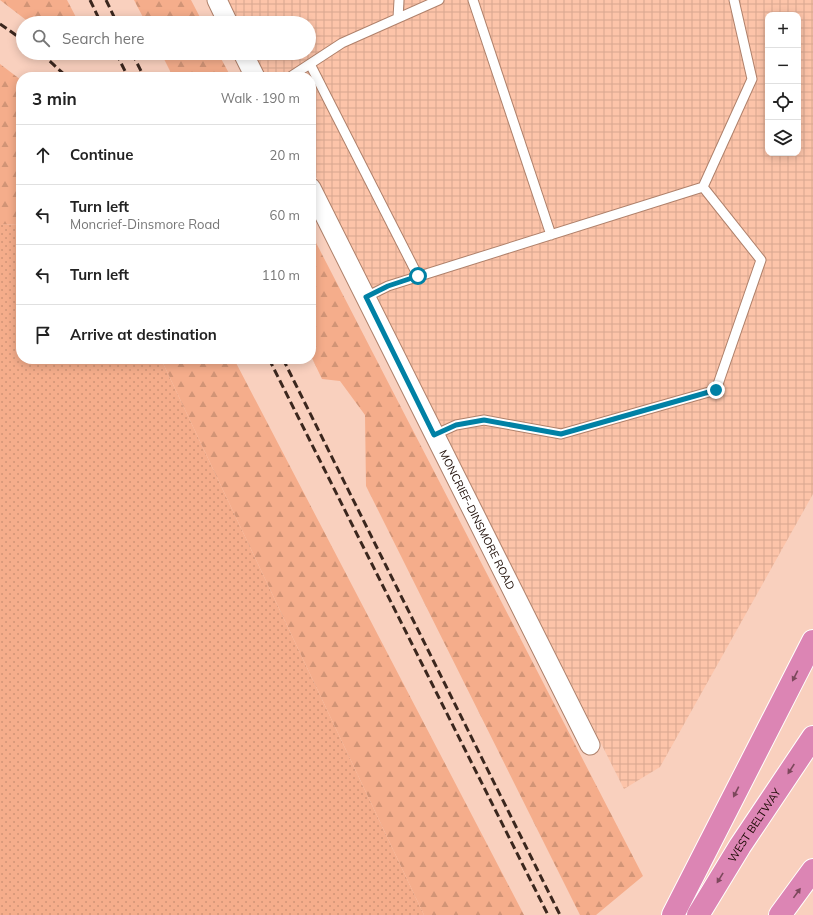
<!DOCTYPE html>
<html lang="en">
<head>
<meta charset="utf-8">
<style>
  :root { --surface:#fff; --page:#f6f6f6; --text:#222; --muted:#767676; --line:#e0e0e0 }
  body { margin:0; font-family:Mulish,sans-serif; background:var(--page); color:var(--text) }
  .controls { position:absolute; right:12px; top:12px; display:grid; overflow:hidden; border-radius:8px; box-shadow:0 2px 10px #0003 }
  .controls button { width:36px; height:36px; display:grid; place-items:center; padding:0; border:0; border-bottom:1px solid var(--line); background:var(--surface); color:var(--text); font:20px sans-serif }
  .stop { position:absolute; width:12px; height:12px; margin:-9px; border:3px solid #0081a5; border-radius:50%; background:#fff }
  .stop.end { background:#0081a5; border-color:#fff; box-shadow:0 1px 4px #0008 }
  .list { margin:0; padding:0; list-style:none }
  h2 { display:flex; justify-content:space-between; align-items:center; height:52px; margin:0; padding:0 16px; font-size:17px }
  h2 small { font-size:13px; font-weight:400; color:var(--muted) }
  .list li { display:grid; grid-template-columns:26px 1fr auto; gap:12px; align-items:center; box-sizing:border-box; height:60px; padding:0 16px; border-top:1px solid var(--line) }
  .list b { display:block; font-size:15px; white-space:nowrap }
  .list p { margin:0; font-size:13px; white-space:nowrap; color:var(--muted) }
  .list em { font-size:13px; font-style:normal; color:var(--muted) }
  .icon { flex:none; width:22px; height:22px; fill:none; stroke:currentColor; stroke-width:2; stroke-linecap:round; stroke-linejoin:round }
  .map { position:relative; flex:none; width:813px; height:915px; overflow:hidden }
  .search { position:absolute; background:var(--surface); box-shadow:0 2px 10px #0003; left:16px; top:16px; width:300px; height:44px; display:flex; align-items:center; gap:10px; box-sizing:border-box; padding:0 14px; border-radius:22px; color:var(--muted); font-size:15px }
  .panel { position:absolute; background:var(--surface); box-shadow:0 2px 10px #0003; left:16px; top:72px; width:300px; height:292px; border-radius:16px }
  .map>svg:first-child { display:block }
  .industrial { fill:url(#industrial-grid); fill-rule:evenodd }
  .grass { fill:url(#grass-dots) }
  .forest { fill:url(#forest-firs) }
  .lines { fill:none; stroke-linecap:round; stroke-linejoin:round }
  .lane-casing { stroke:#af816b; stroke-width:11 }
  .street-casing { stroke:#af816b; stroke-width:21 }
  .highway-casing { stroke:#fff; stroke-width:24 }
  .lane { stroke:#fff; stroke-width:9 }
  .street { stroke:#fff; stroke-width:19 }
  .highway { stroke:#dc85b4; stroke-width:22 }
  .rail { stroke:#3b271e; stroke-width:3; stroke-dasharray:8 4; stroke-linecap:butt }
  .oneway { fill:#7c485c }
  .route { stroke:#0081a5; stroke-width:5 }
  .labels { text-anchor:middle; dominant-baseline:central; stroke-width:3; stroke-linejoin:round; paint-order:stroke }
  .street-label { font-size:11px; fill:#1c0b04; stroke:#f9d0be }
</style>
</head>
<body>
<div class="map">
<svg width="813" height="915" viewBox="0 0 813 915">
  <defs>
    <pattern id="industrial-grid" width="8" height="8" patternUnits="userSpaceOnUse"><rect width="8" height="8" fill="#fdc4a9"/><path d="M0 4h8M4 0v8" fill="none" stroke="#d8a790"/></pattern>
    <pattern id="grass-dots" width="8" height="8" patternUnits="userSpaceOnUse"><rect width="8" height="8" fill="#f5ad8b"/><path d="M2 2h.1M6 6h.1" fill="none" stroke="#d19476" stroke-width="1.8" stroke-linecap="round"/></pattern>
    <pattern id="forest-firs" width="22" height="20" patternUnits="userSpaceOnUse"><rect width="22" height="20" fill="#f5ad8b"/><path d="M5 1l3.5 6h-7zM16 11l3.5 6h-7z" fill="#d19476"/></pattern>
  </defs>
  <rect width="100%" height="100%" fill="#f9d0be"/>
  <path class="industrial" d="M227,0H813V494L660,767L624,789L311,167V77H265L253,53H309V23H238ZM768,15H798V153H768Z"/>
  <path class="grass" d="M0,224L21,225V359H161L424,915H0Z"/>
  <path class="forest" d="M0,0H67L79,23H30Z
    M134,0H191L203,23H146Z
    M161,53H218L231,77H173Z
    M0,64L21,80V225L0,224Z
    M311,233L643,876L596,915H580L366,486L365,415L340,381L322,379L311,356Z
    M161,359H234L524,915H424Z"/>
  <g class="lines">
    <defs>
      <path id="lane" d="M473,0L551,235
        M398,18L399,0
        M310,64L418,276
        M290,77L342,43L439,0
        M703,187L752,79L734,0
        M366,297L388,286L703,187L761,260L716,390L561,434L484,420L456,425L434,435"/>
      <g id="street">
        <path d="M217,0L228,23"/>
        <path d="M243,53L255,77"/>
        <path id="s1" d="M311,188L590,745"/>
      </g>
      <g id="highway">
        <path d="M673,915L813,641"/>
        <path id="s2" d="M698,915L740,846L813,737"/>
        <path d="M780,915L813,870"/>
      </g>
    </defs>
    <use href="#lane" class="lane-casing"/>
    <use href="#street" class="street-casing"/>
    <use href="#highway" class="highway-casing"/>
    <use href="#lane" class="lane"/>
    <use href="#street" class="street"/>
    <use href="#highway" class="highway"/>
    <path class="rail" d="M90,0L101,23
      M106,0L117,23
      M0,24L23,40
      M41,53L67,77
      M116,53L128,77
      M132,53L144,77
      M269,359L548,915
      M283,359L560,915"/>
  </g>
  <defs><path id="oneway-solid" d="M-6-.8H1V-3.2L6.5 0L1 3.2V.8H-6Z"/></defs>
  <g class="oneway">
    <use href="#oneway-solid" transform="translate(795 676) rotate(117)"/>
    <use href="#oneway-solid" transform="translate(791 769) rotate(123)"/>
    <use href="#oneway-solid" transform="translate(736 792) rotate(117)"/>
    <use href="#oneway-solid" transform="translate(720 878) rotate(121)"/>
    <use href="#oneway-solid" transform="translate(797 893) rotate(-54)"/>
  </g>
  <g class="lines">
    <path class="route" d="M418,276L388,286L366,297L434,435L456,425L484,420L561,434L716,390"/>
  </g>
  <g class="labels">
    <g class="street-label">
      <text stroke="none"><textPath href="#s1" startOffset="371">MONCRIEF-DINSMORE ROAD</textPath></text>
      <text stroke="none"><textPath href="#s2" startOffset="106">WEST BELTWAY</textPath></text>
    </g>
  </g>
</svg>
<div class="controls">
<button>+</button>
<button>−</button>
<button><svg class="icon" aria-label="locate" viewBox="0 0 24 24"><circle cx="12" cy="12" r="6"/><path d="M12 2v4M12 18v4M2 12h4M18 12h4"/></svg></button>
<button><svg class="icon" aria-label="layers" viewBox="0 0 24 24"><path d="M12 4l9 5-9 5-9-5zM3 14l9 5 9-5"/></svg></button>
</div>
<div class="stop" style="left:418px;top:276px"></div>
<div class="stop end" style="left:716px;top:390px"></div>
<div class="search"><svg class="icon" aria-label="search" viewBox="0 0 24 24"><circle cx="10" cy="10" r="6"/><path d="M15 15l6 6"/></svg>Search here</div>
<section class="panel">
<h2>3 min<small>Walk · 190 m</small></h2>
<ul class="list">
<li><svg class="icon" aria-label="ahead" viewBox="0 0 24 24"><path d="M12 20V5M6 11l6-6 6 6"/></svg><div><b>Continue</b></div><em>20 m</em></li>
<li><svg class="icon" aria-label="left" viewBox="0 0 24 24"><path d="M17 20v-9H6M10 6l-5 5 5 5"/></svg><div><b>Turn left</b><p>Moncrief-Dinsmore Road</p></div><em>60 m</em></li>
<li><svg class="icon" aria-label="left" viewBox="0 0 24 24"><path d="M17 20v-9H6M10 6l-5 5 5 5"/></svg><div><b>Turn left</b></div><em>110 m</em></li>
<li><svg class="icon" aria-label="arrive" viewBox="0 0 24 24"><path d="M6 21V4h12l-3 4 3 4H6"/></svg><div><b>Arrive at destination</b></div></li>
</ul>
</section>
</div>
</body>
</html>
